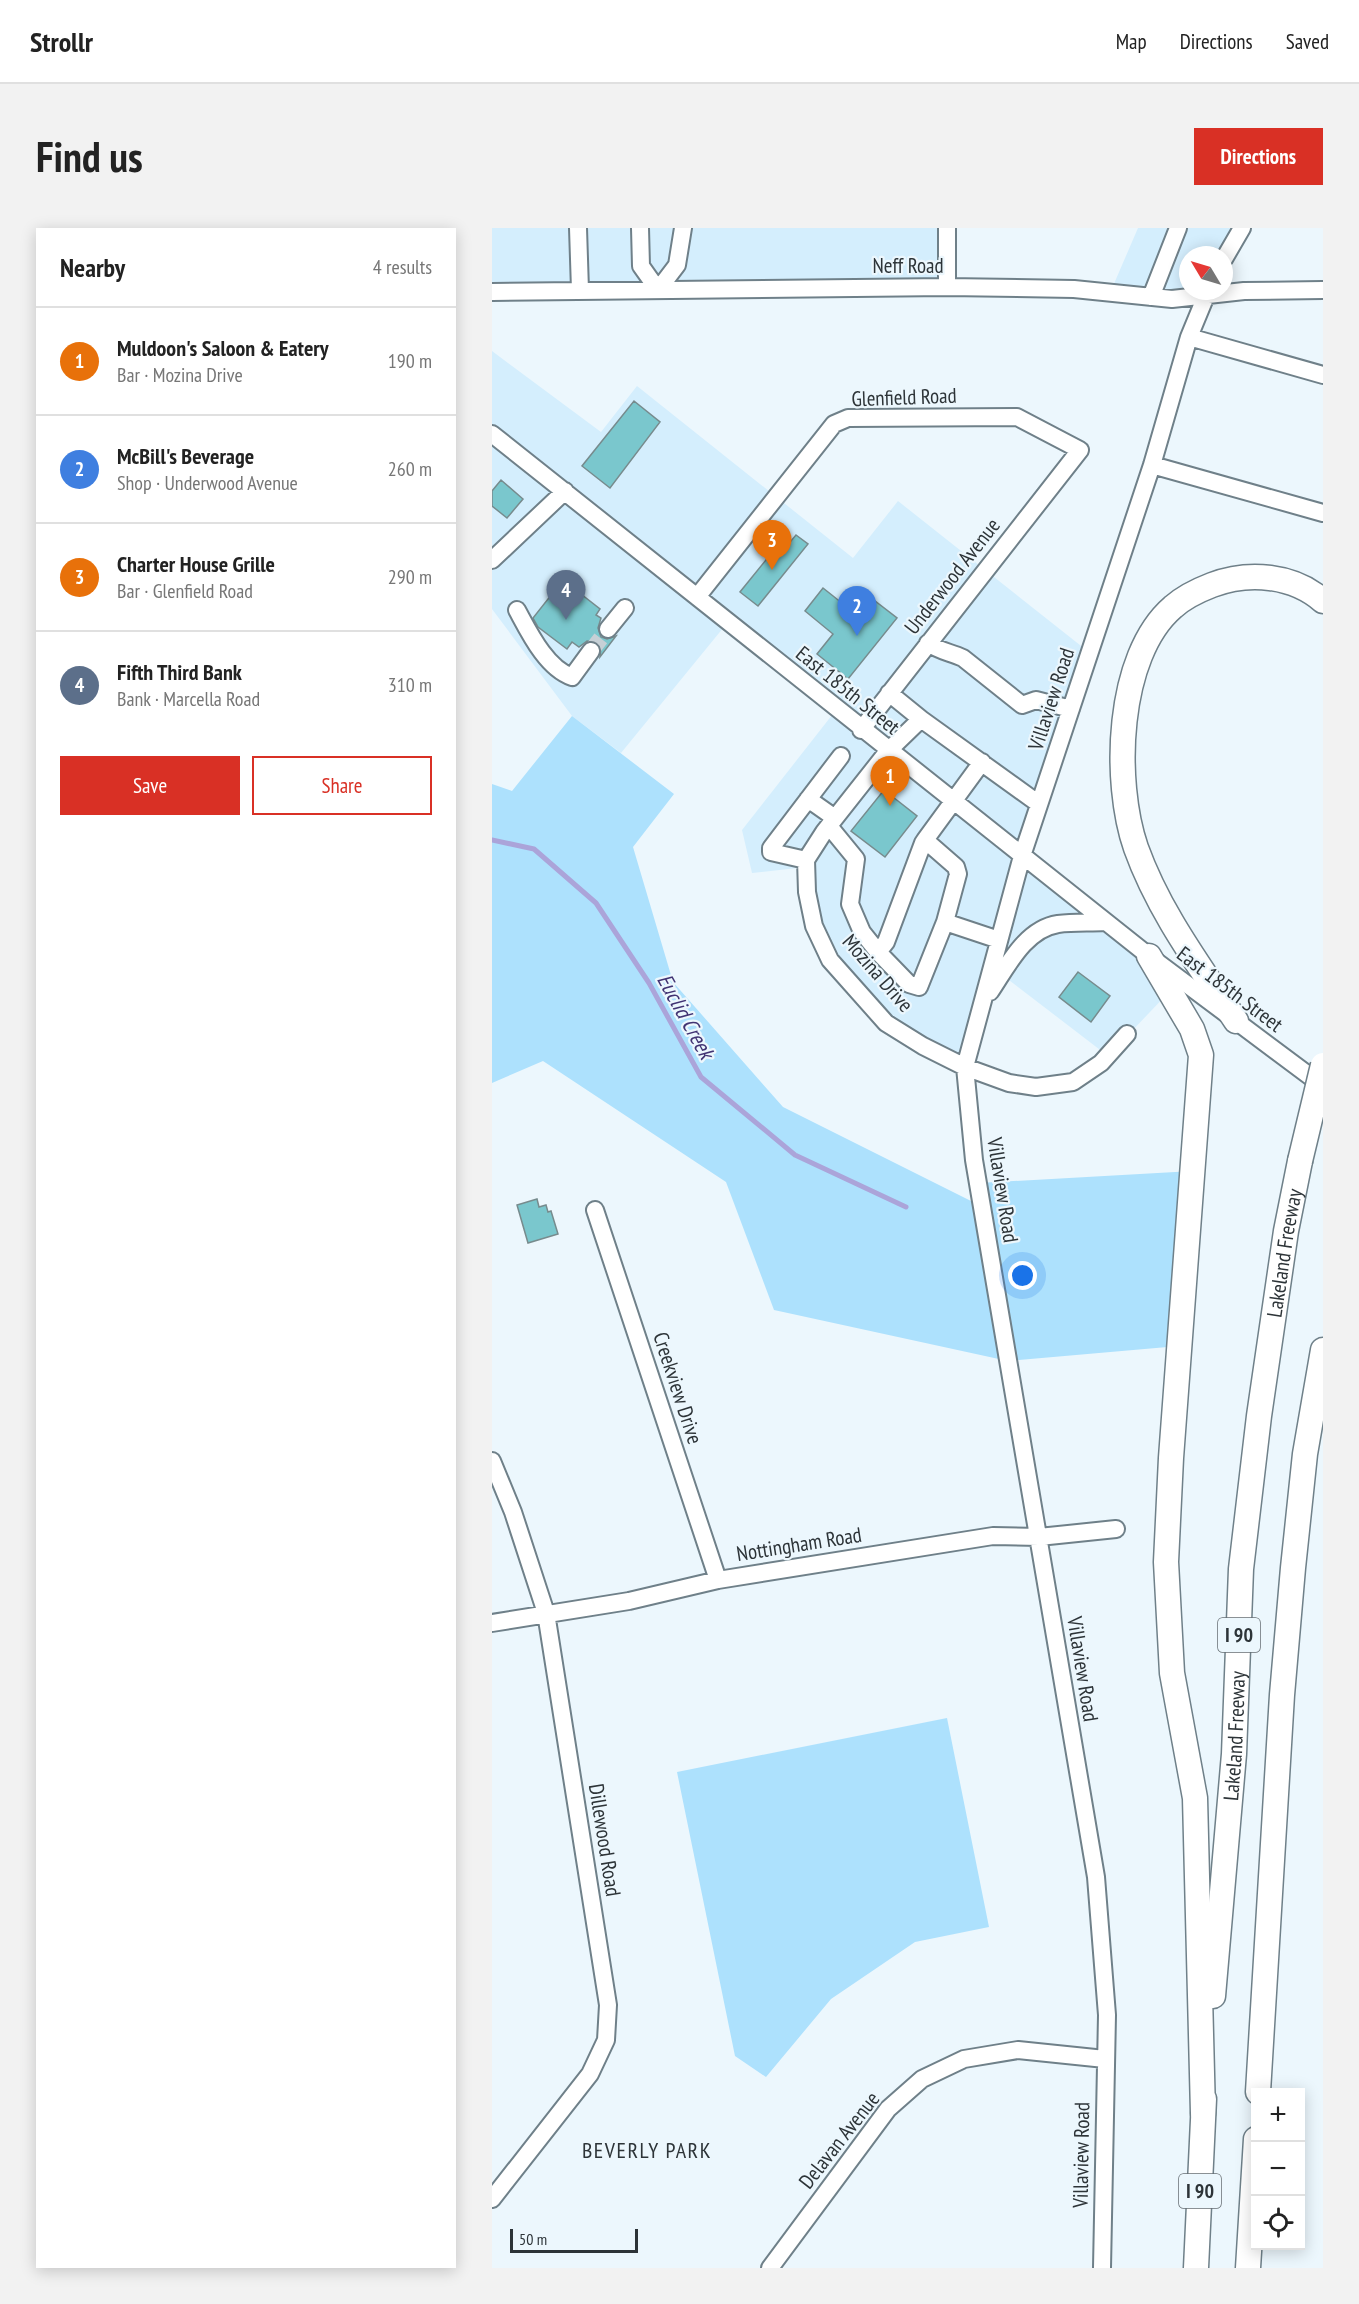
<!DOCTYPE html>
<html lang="en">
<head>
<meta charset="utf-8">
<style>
  :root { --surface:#fff; --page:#f2f2f2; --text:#222; --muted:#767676; --line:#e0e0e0; --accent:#d93025 }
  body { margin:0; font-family:"PT Sans Narrow",sans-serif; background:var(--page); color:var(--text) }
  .controls { position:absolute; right:18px; bottom:18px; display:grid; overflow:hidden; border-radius:0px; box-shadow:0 3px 15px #0003 }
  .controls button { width:54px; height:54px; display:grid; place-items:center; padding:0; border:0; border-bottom:2px solid var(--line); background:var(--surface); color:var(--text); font:30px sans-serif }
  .compass { position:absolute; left:687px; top:18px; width:54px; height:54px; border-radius:50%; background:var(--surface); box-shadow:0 3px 15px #0003; rotate:308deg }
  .scale { position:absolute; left:18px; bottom:15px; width:128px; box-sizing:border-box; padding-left:6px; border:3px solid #2d3438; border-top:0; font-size:16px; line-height:21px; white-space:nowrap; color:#2d3438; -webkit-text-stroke:4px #ecf7fd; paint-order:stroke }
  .you { position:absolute; left:531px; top:1048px; width:21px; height:21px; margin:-15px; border:4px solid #fff; border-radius:50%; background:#1a73e8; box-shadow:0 0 0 9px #1a73e833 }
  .badge { display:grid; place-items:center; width:39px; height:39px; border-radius:50%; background:var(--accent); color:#fff; font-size:20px; font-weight:700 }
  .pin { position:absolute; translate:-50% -50px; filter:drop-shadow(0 2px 3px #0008) }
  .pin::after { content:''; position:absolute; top:32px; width:21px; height:18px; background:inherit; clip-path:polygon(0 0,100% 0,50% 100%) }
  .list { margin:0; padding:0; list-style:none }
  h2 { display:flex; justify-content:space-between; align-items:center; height:78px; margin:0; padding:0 24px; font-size:26px }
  h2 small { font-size:20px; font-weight:400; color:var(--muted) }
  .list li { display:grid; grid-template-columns:39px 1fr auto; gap:18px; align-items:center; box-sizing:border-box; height:108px; padding:0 24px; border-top:2px solid var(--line) }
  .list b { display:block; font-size:22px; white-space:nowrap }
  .list p { margin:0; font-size:20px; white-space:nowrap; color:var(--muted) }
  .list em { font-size:20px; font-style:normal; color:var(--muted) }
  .actions { display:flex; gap:12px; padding:18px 24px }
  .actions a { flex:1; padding:14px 0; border:2px solid var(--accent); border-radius:0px; text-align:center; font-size:21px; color:var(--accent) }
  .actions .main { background:var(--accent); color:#fff }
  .icon { flex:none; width:33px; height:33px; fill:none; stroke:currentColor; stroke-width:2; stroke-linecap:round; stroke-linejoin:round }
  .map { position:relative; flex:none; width:831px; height:2040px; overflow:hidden; border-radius:0px }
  header { display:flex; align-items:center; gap:36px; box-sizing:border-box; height:84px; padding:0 30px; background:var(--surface); border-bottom:2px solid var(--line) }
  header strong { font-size:28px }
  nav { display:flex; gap:33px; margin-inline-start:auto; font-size:21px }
  .intro { display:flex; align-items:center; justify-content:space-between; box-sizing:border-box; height:144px; padding:0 36px }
  h1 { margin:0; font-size:42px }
  .button { padding:15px 27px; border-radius:0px; background:var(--accent); color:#fff; font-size:21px; font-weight:700 }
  main { display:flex; gap:36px; padding:0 36px }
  aside { flex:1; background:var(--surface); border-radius:0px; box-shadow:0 3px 15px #0003 }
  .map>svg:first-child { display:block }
  .built { fill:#d4eefd }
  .green { fill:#ade1fd }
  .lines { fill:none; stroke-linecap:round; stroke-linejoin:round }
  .stream { stroke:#aba4d9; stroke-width:5 }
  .building { fill:#7ac7cd; stroke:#778b8d; stroke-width:1.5 }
  .minor-tunnel { stroke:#c6d0d6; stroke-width:16; stroke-dasharray:16 8; stroke-linecap:butt }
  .minor-casing { stroke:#6f8089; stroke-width:20 }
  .highway-casing { stroke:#6f8089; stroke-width:27 }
  .minor { stroke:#fff; stroke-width:16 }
  .highway { stroke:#fff; stroke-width:24 }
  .highway-bridge-casing { stroke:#6f8089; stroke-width:27; stroke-linecap:butt }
  .highway-bridge { stroke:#fff; stroke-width:24 }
  .labels { text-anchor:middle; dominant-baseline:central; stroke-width:4.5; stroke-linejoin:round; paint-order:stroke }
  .shield { fill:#ecf7fd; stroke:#666e73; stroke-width:1.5 }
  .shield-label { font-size:20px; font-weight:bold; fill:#2d3438 }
  .street-label { font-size:21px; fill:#2d3438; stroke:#ecf7fd }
  .water-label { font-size:22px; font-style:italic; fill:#413373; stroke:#ecf7fd }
  .neighbourhood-label { font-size:22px; letter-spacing:1.5px; fill:#2d3438; stroke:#ecf7fd }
</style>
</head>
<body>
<header>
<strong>Strollr</strong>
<nav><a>Map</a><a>Directions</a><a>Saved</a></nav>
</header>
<div class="intro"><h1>Find us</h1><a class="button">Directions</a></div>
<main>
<aside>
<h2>Nearby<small>4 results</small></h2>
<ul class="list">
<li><span class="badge" style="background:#e8710a">1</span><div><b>Muldoon's Saloon &amp; Eatery</b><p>Bar · Mozina Drive</p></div><em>190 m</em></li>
<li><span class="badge" style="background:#3f7fe0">2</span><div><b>McBill's Beverage</b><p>Shop · Underwood Avenue</p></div><em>260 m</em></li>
<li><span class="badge" style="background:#e8710a">3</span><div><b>Charter House Grille</b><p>Bar · Glenfield Road</p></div><em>290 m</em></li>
<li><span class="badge" style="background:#5c6f8a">4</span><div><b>Fifth Third Bank</b><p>Bank · Marcella Road</p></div><em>310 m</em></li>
</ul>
<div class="actions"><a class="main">Save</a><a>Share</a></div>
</aside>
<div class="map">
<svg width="831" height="2040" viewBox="0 0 831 2040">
  <rect width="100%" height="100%" fill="#ecf7fd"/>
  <path class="built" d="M0,0H455V59L0,64Z
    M646,0H750L732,27H696V63L618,65Z
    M0,123L109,204L145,158L361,330L406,273L598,425L530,628L657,728L678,763L616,828L500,739L473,839L431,818L338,732L314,639L260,645L250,602L344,482L236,394L129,525L80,488L0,381Z"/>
  <path class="green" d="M80,488L182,566L141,619L181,754L291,879L489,978L486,955L701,943L687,1118L516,1133L282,1082L234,954L51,833L0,855V556L20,563Z
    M455,1490L497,1699L423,1714L339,1771L274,1849L243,1828L185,1544Z"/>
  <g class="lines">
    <path class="stream" d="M0,612L42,621L104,675L157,755L209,849L303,927L414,979"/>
  </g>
  <path class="building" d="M142,173L168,194L118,260L90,238Z
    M9,252L31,271L15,290L0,278V263Z
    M304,307L316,316L266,378L248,364L282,322L288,326Z
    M71,352L108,381L104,387L109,390L106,400L109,409L115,411L124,408L108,429L109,419L105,414L95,413L87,419L80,414L75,421L46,399L41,390Z
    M331,360L360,383L374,366L405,390L356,451L325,426L341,406L313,383Z
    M392,562L425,588L393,629L359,603Z
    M586,744L618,768L599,794L567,769Z
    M45,971L47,979L54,977L56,984L59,983L66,1006L36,1015L25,977Z"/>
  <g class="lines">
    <path class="minor-tunnel" d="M99,423L116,401"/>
    <defs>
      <path id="minor" d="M86,0L88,62
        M148,0L149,38L166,62L185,37L191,0
        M455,0V59
        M732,31L750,0
        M0,64L455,59L582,61L680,71L752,63L831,62
        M659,69L686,0
        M697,109L831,147
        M0,206L657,728L831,858
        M660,237L831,285
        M0,332L73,263
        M205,369L342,196L356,190L525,189L588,222L369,502
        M25,382C37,404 54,440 80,449L99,423
        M116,401L133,380
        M436,415C449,424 458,424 471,430L530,477L544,472L579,481
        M397,465L429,491
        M316,571L343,590
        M547,576L429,491L396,523L332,604L314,632L315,664L322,698L338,732L394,795L431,818L473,839L517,855L544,859L581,854L609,835L635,806
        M337,598L364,631L358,676L370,704L386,724L394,714L431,615L433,612L464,639L466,646L453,694L427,759L417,756L386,724
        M433,612L490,534
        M314,632L279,624V620L349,528
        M453,694L507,712
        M498,764C515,739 533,701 566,696C582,694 598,695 613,694
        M103,982L226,1352
        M0,1233L21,1284L54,1385L116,1777L114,1812L98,1846L0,1971
        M0,1395L137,1373L226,1352L501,1308L547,1309L624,1301
        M278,2040L396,1881L430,1851L472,1831L526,1822L613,1831
        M610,2040L615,1787L604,1649L482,932L473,839L530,628L660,237L697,109L716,63"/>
      <g id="highway">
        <path d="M657,728L700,801L709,827L679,1230L674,1334L680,1445L703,1570L711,1885"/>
        <path d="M744,793C707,737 667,684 644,620C621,554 624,428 681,379C691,370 707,362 720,357C757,343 801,347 831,373"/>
        <path id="s1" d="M721,1768L742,1526L749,1341L767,1188L794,1003L808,933"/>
        <path d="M766,1864L790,1467L801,1340L813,1226L831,1122"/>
        <path d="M704,2040L712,1871"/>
        <path d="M756,2040L764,1911"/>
      </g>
    </defs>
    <use href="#minor" class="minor-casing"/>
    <use href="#highway" class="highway-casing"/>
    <use href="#minor" class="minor"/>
    <use href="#highway" class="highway"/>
    <defs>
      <path id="highway-bridge" d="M808,933L831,837"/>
    </defs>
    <use href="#highway-bridge" class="highway-bridge-casing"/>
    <use href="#highway-bridge" class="highway-bridge"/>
  </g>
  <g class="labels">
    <g class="shield">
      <rect x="726" y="1390" width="42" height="34" rx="4.5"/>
      <rect x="687" y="1946" width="42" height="34" rx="4.5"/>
    </g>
    <g class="shield-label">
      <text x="747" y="1407">I 90</text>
      <text x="708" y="1963">I 90</text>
    </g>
    <g class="street-label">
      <text x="416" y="37">Neff Road</text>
      <text transform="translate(412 169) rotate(-2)">Glenfield Road</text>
      <text transform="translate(460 348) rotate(-52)">Underwood Avenue</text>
      <text transform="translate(356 462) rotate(39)">East 185th Street</text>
      <text transform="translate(559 471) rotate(-72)">Villaview Road</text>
      <text transform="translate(386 745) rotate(49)">Mozina Drive</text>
      <text transform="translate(738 761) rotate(37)">East 185th Street</text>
      <text transform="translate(511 962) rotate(81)">Villaview Road</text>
      <text stroke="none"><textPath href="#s1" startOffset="747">Lakeland Freeway</textPath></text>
      <text transform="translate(186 1160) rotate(72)">Creekview Drive</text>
      <text transform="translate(307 1316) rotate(-9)">Nottingham Road</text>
      <text transform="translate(591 1441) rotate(81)">Villaview Road</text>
      <text stroke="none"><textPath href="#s1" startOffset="261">Lakeland Freeway</textPath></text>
      <text transform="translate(113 1612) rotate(81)">Dillewood Road</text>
      <text transform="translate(347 1912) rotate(-52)">Delavan Avenue</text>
      <text transform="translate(589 1927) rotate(-89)">Villaview Road</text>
    </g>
    <g class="water-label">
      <text transform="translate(194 788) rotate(61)">Euclid Creek</text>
    </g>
    <g class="neighbourhood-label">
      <text x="155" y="1922">BEVERLY PARK</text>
    </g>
  </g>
</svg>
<div class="controls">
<button>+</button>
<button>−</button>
<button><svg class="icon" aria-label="locate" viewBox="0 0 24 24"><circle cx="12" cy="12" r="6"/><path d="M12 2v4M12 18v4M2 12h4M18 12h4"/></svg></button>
</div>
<svg class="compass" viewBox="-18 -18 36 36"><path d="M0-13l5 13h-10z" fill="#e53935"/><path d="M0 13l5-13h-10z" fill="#767676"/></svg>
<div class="scale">50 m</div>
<div class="you"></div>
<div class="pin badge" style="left:398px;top:578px;background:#e8710a">1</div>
<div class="pin badge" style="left:365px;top:408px;background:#3f7fe0">2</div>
<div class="pin badge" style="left:280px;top:342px;background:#e8710a">3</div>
<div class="pin badge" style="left:74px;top:392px;background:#5c6f8a">4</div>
</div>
</main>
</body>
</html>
